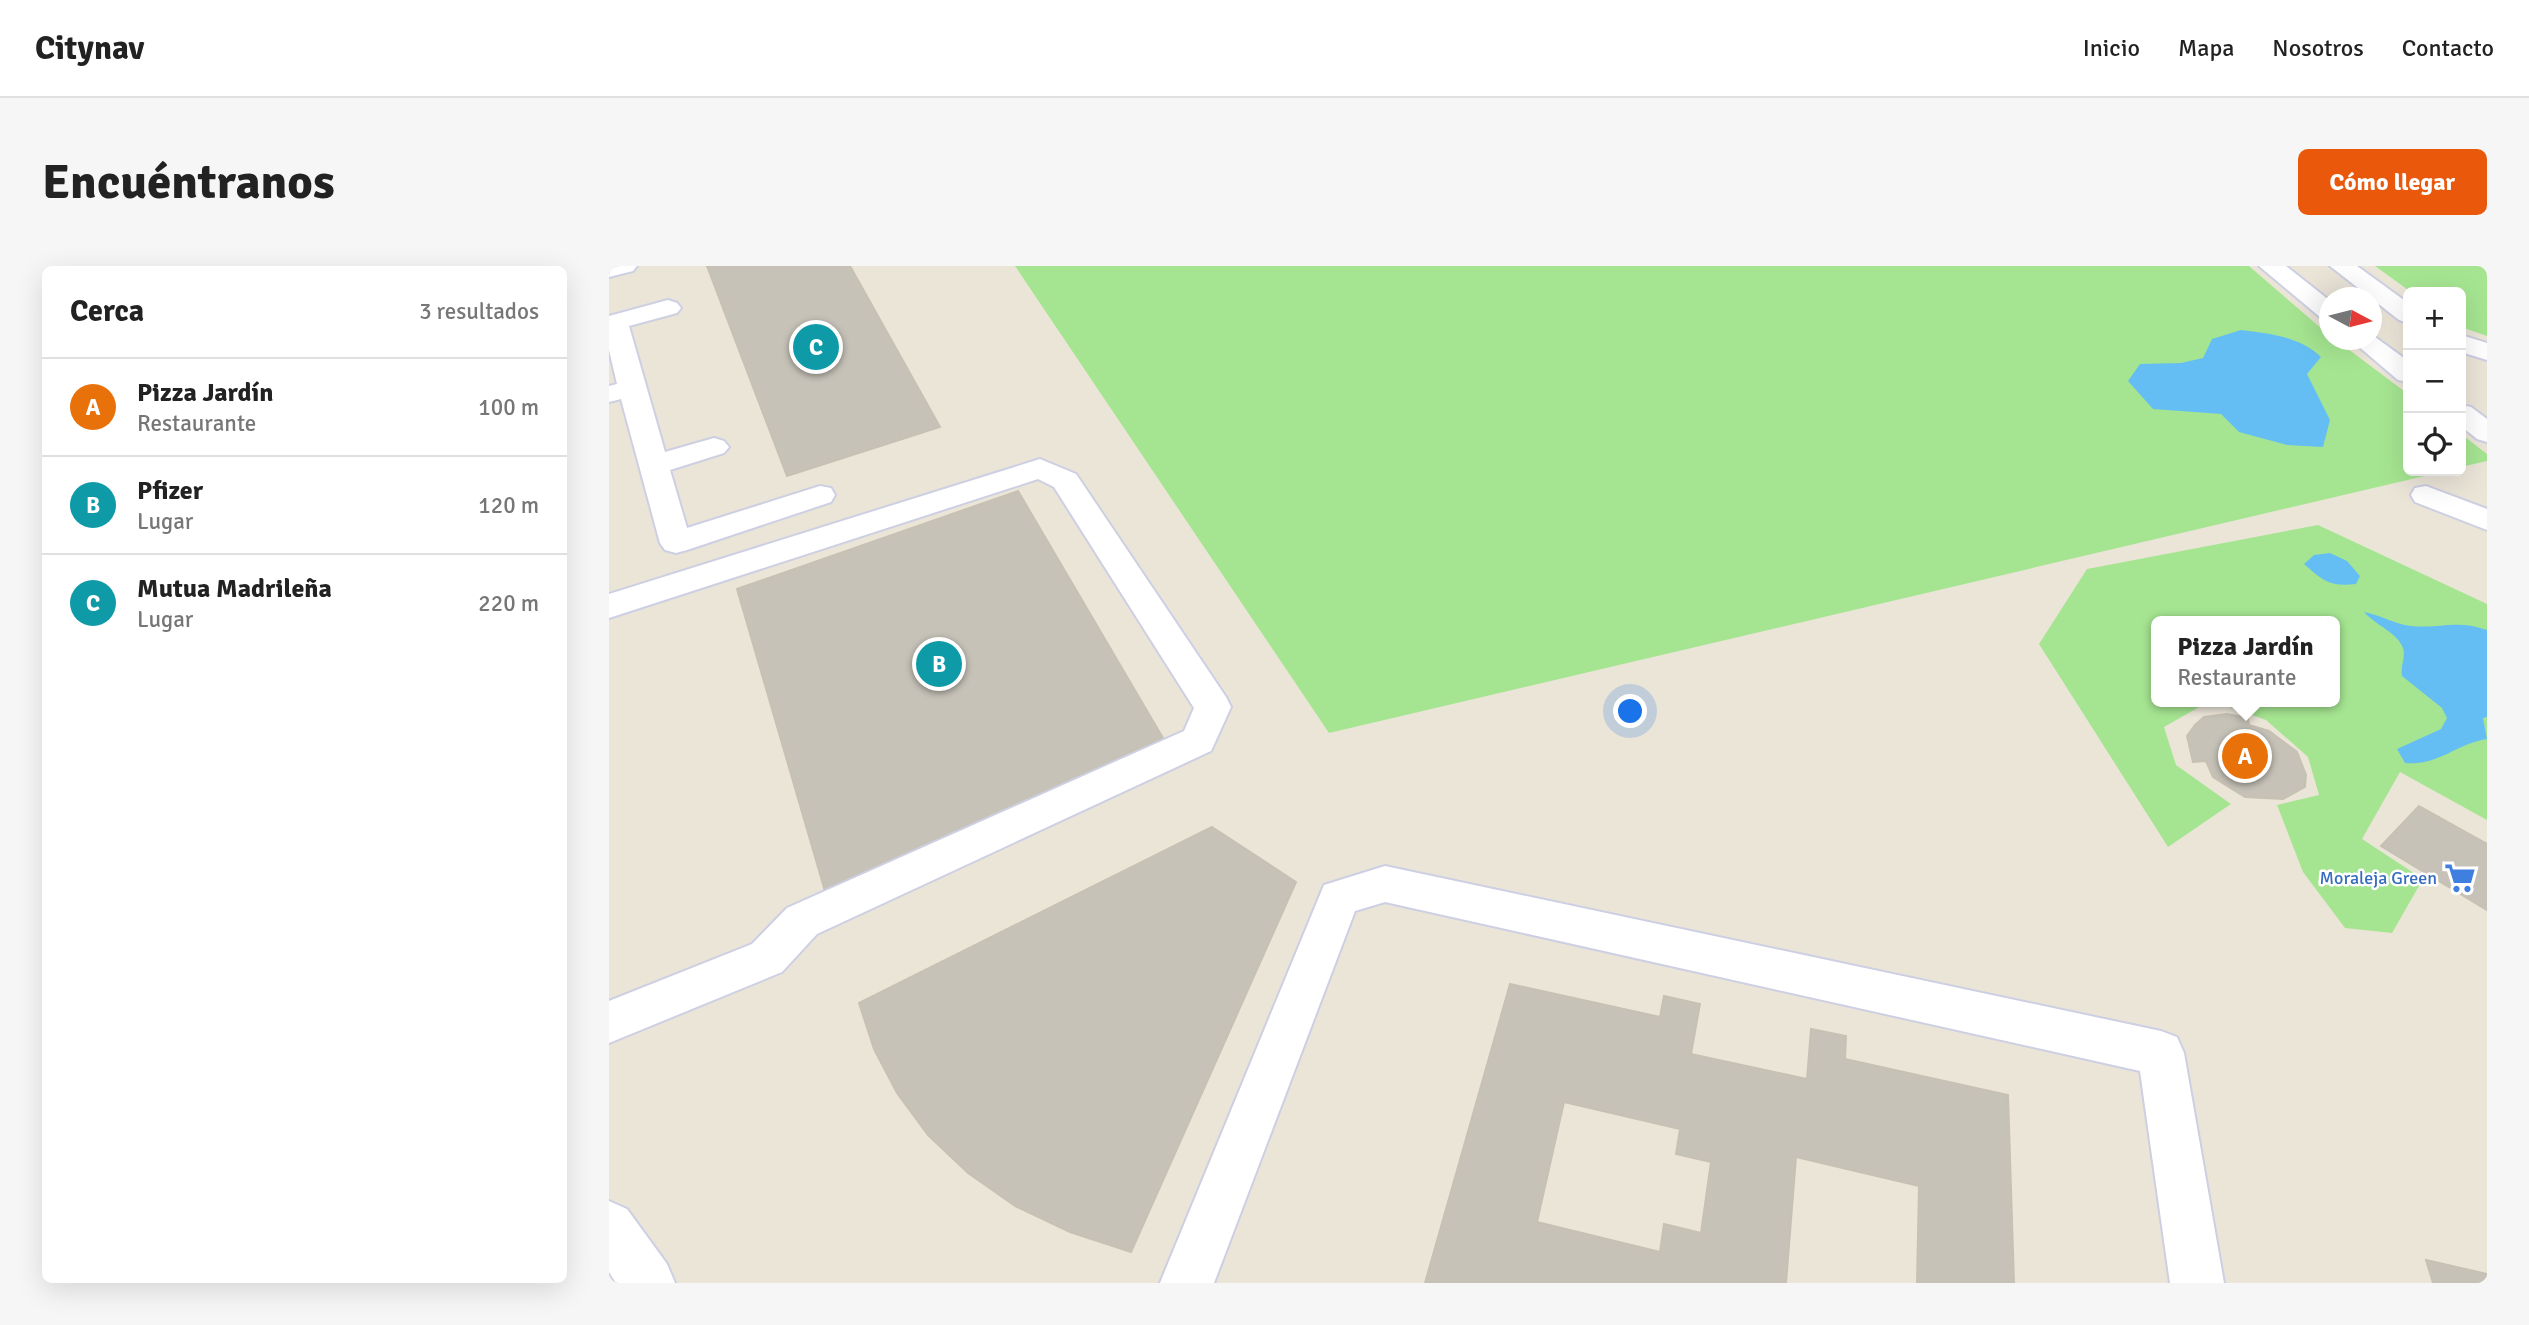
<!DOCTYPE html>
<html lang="es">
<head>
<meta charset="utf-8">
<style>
  :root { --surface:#fff; --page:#f6f6f6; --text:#222; --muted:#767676; --line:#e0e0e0; --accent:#ea580c }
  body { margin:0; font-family:Signika,sans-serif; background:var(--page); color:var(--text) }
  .controls { position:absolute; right:21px; top:21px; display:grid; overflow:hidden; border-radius:10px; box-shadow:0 7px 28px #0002 }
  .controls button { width:63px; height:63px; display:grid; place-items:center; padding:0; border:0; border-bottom:2px solid var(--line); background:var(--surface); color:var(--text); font:35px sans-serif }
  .compass { position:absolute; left:1710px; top:21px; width:63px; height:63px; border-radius:50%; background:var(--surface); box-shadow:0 7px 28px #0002; rotate:97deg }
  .you { position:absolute; left:1022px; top:446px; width:24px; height:24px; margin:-18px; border:5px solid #fff; border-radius:50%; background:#1a73e8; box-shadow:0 0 0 10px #1a73e833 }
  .badge { display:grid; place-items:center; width:46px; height:46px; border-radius:50%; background:var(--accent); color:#fff; font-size:23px; font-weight:700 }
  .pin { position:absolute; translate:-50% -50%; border:4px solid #fff; box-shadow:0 2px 7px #0006 }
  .popup { position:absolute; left:1542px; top:350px; width:189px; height:91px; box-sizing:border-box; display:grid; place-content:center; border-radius:10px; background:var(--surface); filter:drop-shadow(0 2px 5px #0005); font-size:23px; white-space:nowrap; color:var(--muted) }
  .popup b { font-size:26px; color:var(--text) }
  .popup::after { content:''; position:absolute; left:50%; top:100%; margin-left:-14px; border:14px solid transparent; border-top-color:var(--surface) }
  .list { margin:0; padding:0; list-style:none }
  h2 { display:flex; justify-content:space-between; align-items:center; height:91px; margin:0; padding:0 28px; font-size:30px }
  h2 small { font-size:23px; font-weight:400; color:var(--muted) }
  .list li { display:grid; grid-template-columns:46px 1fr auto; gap:21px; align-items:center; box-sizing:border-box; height:98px; padding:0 28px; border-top:2px solid var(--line) }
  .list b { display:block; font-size:26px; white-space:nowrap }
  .list p { margin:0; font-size:23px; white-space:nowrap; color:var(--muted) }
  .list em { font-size:23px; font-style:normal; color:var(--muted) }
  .icon { flex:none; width:38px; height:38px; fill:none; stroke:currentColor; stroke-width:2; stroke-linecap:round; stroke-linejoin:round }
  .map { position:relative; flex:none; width:1878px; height:1017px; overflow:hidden; border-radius:10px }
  header { display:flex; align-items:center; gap:42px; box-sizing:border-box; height:98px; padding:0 35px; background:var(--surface); border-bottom:2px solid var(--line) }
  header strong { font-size:33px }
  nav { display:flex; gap:38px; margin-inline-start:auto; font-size:24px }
  .intro { display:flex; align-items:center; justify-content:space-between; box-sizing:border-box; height:168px; padding:0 42px }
  h1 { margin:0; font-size:49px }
  .button { padding:18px 32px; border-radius:10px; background:var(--accent); color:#fff; font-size:24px; font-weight:700 }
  main { display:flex; gap:42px; padding:0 42px }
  aside { flex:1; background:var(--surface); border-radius:10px; box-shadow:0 7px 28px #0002 }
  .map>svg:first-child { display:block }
  .green { fill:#a5e591 }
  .water { fill:#65bef3 }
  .building { fill:#c6c2b8; stroke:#c6c1b2; stroke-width:2; fill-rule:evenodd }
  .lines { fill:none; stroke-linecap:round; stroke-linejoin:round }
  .minor-casing { stroke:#cdcfe2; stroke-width:4 }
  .minor { fill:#fff; fill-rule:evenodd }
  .labels { text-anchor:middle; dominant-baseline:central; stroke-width:5; stroke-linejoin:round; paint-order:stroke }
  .shop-label { font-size:18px; fill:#366cbe; stroke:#fff; text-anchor:end }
</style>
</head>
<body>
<header>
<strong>Citynav</strong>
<nav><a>Inicio</a><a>Mapa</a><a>Nosotros</a><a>Contacto</a></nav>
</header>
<div class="intro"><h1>Encuéntranos</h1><a class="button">Cómo llegar</a></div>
<main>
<aside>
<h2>Cerca<small>3 resultados</small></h2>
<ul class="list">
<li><span class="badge" style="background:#e8710a">A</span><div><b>Pizza Jardín</b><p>Restaurante</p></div><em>100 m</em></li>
<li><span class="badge" style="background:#0f9aa8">B</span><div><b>Pfizer</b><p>Lugar</p></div><em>120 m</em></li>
<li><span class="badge" style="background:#0f9aa8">C</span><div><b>Mutua Madrileña</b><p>Lugar</p></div><em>220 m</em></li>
</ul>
</aside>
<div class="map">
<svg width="1878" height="1017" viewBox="0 0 1878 1017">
  <rect width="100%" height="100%" fill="#ebe5d8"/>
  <path class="green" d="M406,0H1640L1720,69V74H1727L1799,128V205H1837L720,467Z
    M1766,0H1878V70L1852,61V26H1802Z
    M1852,168L1878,188V195L1852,201Z
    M1709,259L1878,338V554L1791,506L1753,573L1814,613L1783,667L1736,662L1694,606L1668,539L1710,529L1699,491L1657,454L1607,436H1725V355H1547V436H1599L1555,461L1567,499L1622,538L1559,581L1430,378L1478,303Z"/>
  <path class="water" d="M1632,64C1662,68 1690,70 1712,91L1698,108L1721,154L1714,181L1678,179L1630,166L1612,148L1544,143L1519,115L1531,98L1572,97L1594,92L1603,73Z
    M1721,287L1738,295L1751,310L1747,318C1721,321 1714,315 1695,298L1705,289Z
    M1755,346C1772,349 1785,358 1802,360C1833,363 1846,353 1878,364V451L1874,452L1878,473C1846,478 1830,500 1796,497L1788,483L1832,463L1838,452L1833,442L1793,410C1791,400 1797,391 1794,382C1788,366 1766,359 1755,346Z"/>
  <path class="building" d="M98,0H241L331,161L178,210Z
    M409,225L554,472L216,625L128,323Z
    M1618,448L1639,452L1640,459L1660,465L1688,486L1697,509L1696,521L1674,533L1636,531L1604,511L1597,495L1584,496L1578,470L1586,459L1595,451Z
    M1810,540L1878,578V644L1772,580Z
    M603,561L687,616L522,986L461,966L406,940L359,907L319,869L288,827L265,783L250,737Z
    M901,718L1051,751L1055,730L1091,738L1082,788L1198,813L1202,763L1237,770L1236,793L1399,829L1405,1017H1308L1310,920L1187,891L1177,1017H816ZM955,836L1071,863L1067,888L1102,896L1092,967L1055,958L1051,986L928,956Z
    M1817,994L1878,1008V1017H1824Z"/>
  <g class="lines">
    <defs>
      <path id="minor" d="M0,0H28L24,5L0,11Z
        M1650,0H1677L1720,34V53L1711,51Z
        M1721,0H1748L1799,37V57L1790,54Z
        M59,34L68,37L72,42L68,47L20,60L56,186L105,172L115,175L120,181L115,187L61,204L78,262L211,220L222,222L226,229L222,236L78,284L67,287L56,284L51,277L12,133L0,136V120L8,118L0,84V50Z
        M1762,68L1799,95V116L1789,114L1742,74H1762Z
        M1852,69L1878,77V94L1852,86Z
        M1852,139L1862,141L1878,153V176L1868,173L1852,160Z
        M431,193L467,208L617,431L622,441L602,485L208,668L173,706L0,777V735L143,678L178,642L575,465L585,442L445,221L429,213L0,352V328Z
        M1817,220L1878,243V264L1806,236L1802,229L1806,222Z
        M776,600L1552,765L1568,771L1575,787L1615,1017H1561L1531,805L776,636L746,645L605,1017H551L715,619Z
        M0,935L18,943L58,998L66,1017H7L0,1006Z"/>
    </defs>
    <use href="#minor" class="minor-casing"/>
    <use href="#minor" class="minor"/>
  </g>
  <defs>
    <symbol id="supermarket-bare" viewBox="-9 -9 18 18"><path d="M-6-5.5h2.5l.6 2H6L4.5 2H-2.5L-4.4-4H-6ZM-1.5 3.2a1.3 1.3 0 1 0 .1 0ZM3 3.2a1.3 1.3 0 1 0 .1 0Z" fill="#3f7fe0" stroke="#fff" stroke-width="2.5" paint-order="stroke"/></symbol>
  </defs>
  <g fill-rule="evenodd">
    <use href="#supermarket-bare" x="1829" y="590" width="44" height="44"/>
  </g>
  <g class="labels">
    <g class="shop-label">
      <text x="1828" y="612">Moraleja Green</text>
    </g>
  </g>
</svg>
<div class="controls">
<button>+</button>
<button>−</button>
<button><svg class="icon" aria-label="locate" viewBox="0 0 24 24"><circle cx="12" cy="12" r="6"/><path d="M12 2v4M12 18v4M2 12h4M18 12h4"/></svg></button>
</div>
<svg class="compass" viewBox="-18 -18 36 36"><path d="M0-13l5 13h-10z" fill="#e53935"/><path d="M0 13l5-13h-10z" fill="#767676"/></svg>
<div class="you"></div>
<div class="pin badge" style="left:1636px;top:490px;background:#e8710a">A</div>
<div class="popup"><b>Pizza Jardín</b>Restaurante</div>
<div class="pin badge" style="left:330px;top:398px;background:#0f9aa8">B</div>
<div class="pin badge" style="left:207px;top:81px;background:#0f9aa8">C</div>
</div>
</main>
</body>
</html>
